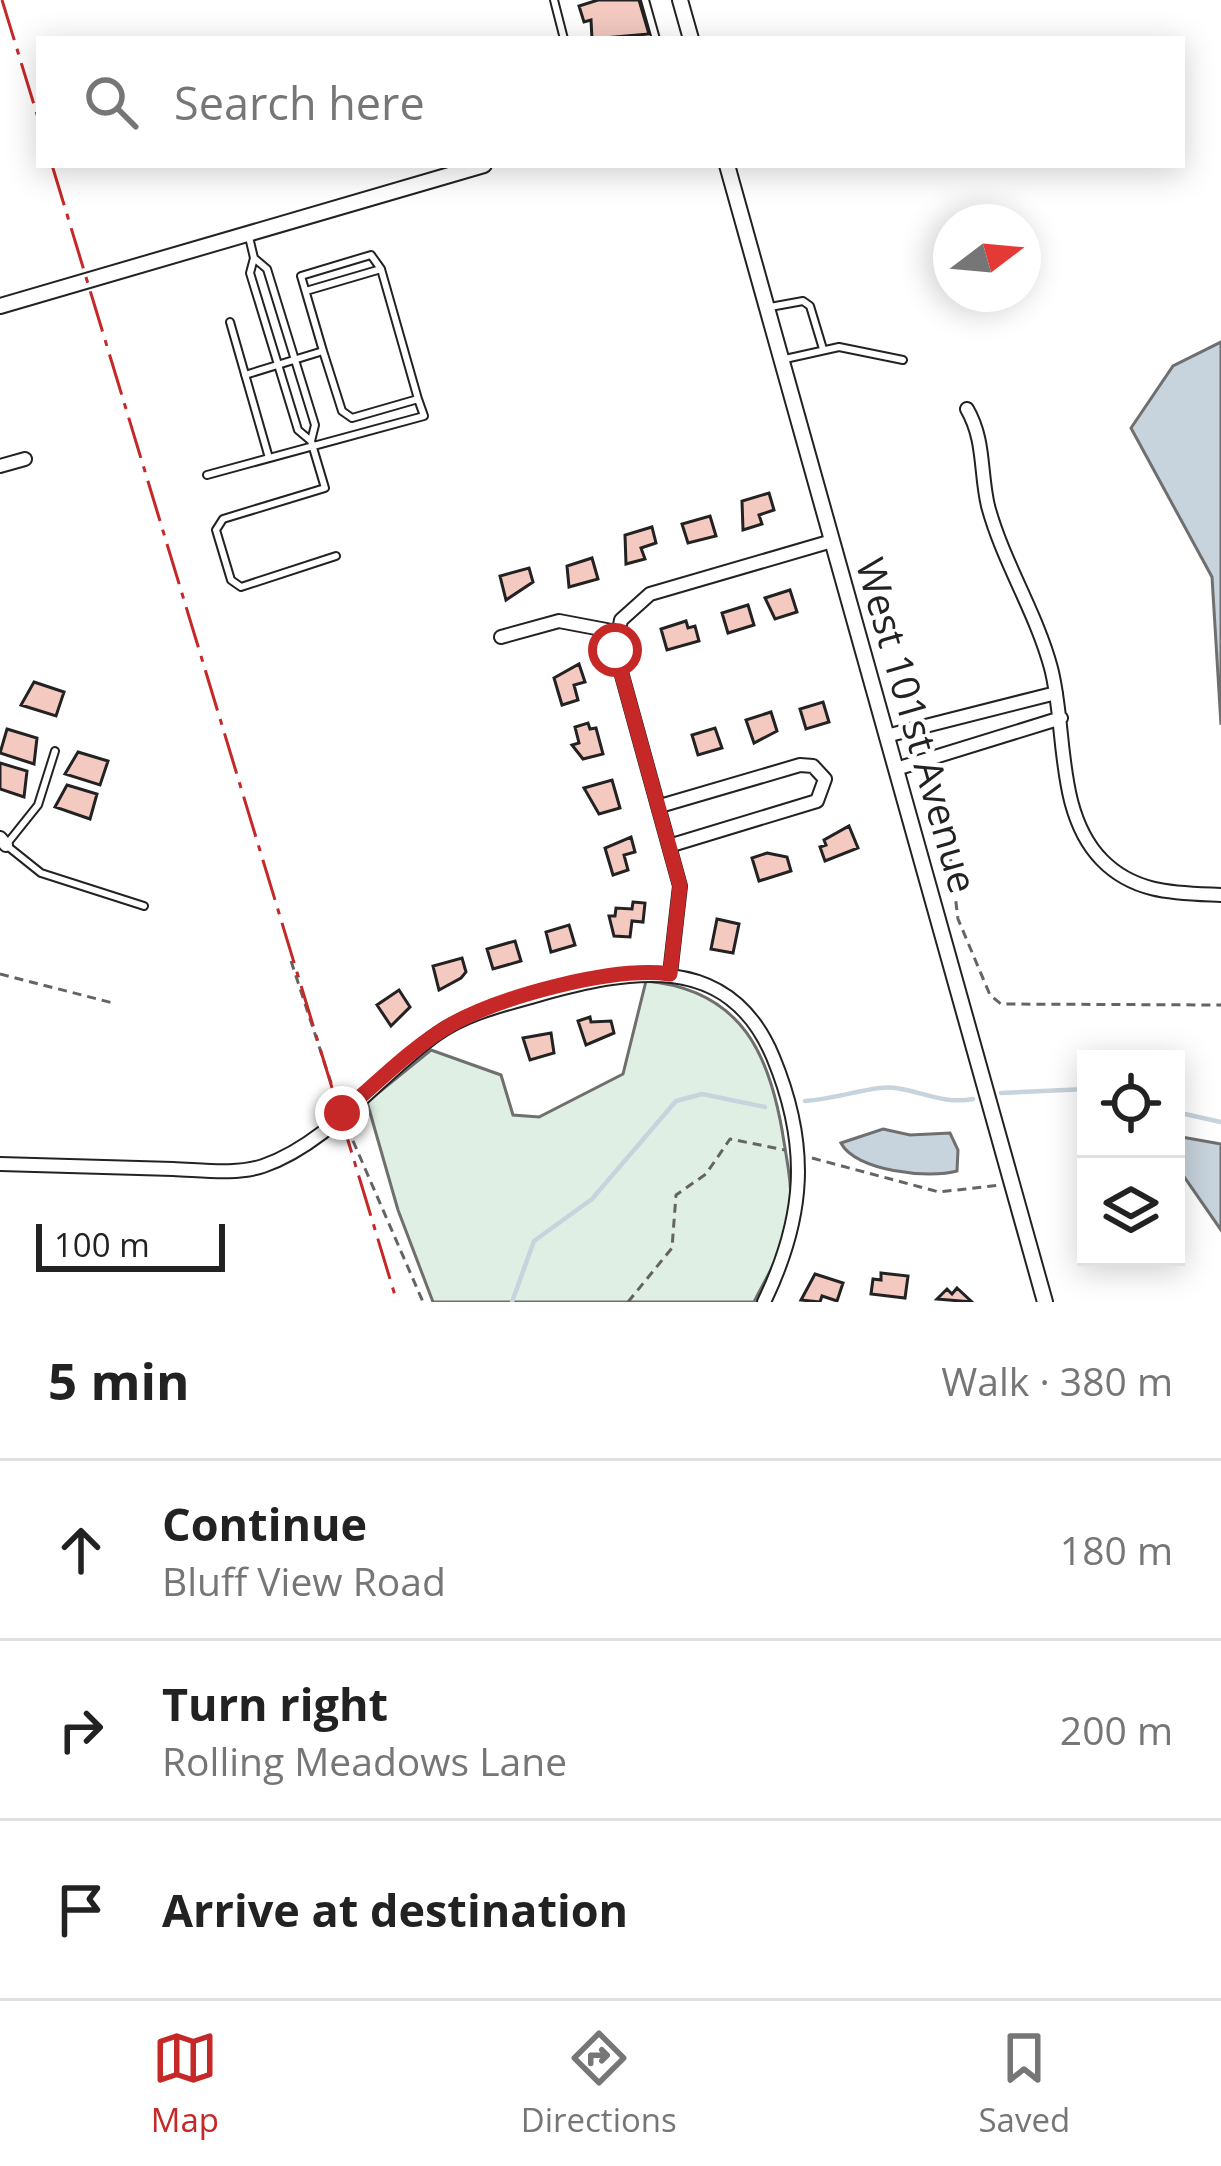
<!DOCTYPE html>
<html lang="en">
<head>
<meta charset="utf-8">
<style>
  :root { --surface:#fff; --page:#f2f2f2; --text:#222; --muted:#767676; --line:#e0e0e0; --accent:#c62828 }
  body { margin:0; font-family:"Open Sans",sans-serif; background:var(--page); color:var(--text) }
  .controls { position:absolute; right:36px; bottom:36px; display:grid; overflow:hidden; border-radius:0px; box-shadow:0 6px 30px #0003 }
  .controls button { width:108px; height:108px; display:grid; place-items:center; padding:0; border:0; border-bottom:3px solid var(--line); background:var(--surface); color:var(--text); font:60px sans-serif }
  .compass { position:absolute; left:933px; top:204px; width:108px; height:108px; border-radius:50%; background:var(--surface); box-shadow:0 6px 30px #0003; rotate:74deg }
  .scale { position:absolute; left:36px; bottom:30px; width:189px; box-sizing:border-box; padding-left:12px; border:6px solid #222; border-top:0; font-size:33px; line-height:42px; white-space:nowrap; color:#222; -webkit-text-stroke:9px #fff; paint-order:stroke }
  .stop { position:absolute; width:36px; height:36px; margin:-27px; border:9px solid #c62828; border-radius:50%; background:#fff }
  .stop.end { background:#c62828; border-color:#fff; box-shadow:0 3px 12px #0008 }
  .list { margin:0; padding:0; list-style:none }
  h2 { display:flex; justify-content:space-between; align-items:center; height:156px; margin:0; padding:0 48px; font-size:51px }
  h2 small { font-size:39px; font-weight:400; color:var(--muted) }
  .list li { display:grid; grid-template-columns:78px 1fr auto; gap:36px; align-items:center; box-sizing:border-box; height:180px; padding:0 48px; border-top:3px solid var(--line) }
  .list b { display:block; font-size:45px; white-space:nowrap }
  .list p { margin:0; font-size:39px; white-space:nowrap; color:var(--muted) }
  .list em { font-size:39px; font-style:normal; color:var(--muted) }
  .icon { flex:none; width:66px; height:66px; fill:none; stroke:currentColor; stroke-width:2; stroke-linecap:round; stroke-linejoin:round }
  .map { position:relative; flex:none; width:1221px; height:1302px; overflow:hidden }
  .search { position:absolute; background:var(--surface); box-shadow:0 6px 30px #0003; left:36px; right:36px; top:36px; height:132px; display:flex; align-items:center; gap:30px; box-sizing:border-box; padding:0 42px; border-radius:0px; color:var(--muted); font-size:45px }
  .sheet { height:696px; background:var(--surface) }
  nav { display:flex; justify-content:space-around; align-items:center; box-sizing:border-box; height:168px; border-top:3px solid var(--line); background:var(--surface); font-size:33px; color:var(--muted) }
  nav a { display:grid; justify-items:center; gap:6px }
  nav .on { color:var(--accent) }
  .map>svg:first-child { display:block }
  .green { fill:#e0efe3; stroke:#6f6f6f; stroke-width:3 }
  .water { fill:#c7d3dd; stroke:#6f6f6f; stroke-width:3 }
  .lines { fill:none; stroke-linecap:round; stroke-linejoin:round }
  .stream { stroke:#c7d3dd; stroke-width:4.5 }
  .building { fill:#f3c9c0; stroke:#222; stroke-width:3 }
  .service-casing { stroke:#222; stroke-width:10 }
  .minor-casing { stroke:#222; stroke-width:16 }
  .tertiary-casing { stroke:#222; stroke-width:18 }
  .path { stroke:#646464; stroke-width:3; stroke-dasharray:9 6; stroke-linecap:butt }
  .service { stroke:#fff; stroke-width:6 }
  .minor { stroke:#fff; stroke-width:12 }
  .tertiary { stroke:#fff; stroke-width:14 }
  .power { stroke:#c62828; stroke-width:3; stroke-dasharray:42 9 6 9; stroke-linecap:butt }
  .route { stroke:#c62828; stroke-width:15 }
  .labels { text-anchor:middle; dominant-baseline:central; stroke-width:9; stroke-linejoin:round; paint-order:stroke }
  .street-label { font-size:39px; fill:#222; stroke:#fff }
</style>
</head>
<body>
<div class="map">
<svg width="1221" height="1302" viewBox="0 0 1221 1302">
  <rect width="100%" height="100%" fill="#fff"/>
  <path class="green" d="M646,981C743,990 771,1056 784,1142C788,1166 793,1192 790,1216C786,1246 767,1276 754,1302H433L398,1210L367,1102L431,1050L501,1075L513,1115L539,1117L623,1074Z"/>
  <path class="water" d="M1221,342V725L1212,577L1131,428L1173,366Z
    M883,1129L910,1135L950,1133L958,1150L957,1171C929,1179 855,1171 841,1143Z
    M1176,1136L1221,1144V1230L1176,1165Z"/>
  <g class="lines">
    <path class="stream" d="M1001,1093L1086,1089
      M805,1101C833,1099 855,1091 880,1088C909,1084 939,1106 973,1099
      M1176,1112L1221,1122
      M512,1302L534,1241L592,1199L676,1101L702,1094L765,1107"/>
  </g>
  <path class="building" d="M598,0H639L649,34L592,39L591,20L584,22L579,6Z
    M769,493L774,510L759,515L762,524L743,530L742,501Z
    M710,516L716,536L688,543L682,524Z
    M652,527L656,543L641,548L645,559L626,564L625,535Z
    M592,558L598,579L569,587L567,566Z
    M529,568L533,582L506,600L500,576Z
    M790,590L797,612L775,619L765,598Z
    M748,605L754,625L728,633L722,613Z
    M686,621L688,628L695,626L699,641L667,650L661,629Z
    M579,664L585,682L574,685L578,700L562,705L554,678Z
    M34,682L64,692L56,716L21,705Z
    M823,702L829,722L806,729L800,709Z
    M771,712L777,731L754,743L746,720Z
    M588,723L590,729L596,728L603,754L583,759L572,745L579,743L575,727Z
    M715,728L722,748L698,755L692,735Z
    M7,729L37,738L34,764L0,753Z
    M78,752L108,761L100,785L65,774Z
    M0,763L27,771L24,797L0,789Z
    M612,780L620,808L599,814L584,788Z
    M67,785L97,794L90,819L55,807Z
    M849,826L858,848L825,861L820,847L826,845L824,840Z
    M631,837L635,852L624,855L628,870L613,875L605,848Z
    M767,853L787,857L791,871L759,881L752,858Z
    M633,902L645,903L643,922L632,921L630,937L614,936L609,916H615L616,908L632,909Z
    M717,919L739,924L733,953L711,949Z
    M569,925L575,945L551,952L546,932Z
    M515,941L521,961L493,969L487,949Z
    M462,958L466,972L461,978L439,990L433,966Z
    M399,990L410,1007L391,1026L377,1005Z
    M590,1017L591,1022L611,1021L614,1033L586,1045L578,1021Z
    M551,1033L554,1053L530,1060L523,1038Z
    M881,1273L908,1276L905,1298L871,1294L873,1279L881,1280Z
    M815,1274L843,1283L837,1301L822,1296L820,1302L801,1300Z
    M957,1288L972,1302L937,1299L947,1289L952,1294Z"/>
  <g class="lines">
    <defs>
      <path id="service" d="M554,0L564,39
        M645,0L656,39
        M249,237L254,258L250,273L298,430L311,441
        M254,258L267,269L315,425L311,441L325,488L223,519L216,530L231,580L241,587L336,556
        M306,291L381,269
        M770,307L803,301L810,306L823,349
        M230,322L269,458
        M785,359L839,347L903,360
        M245,375L323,351L342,411L352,418L418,399L381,269L371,255L301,276L323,351
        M207,475L424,416L418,399
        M55,751L38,805L6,845L41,873L144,906"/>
      <path id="minor" d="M967,409C985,440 980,472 988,506C1003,562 1036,612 1051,668C1067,729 1055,812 1102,860C1135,894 1177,893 1221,895
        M0,466L25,459
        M501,637L559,621L617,632
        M886,736L1056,693
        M896,769L1061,718
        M660,806L800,765L813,766L825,779L817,801L672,845
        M0,838L6,845
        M670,974L680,886L615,650L621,620L650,594L832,541
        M0,1164C58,1166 115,1167 173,1169C202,1170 236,1175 263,1166C330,1143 380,1074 437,1034C467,1013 503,1005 538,995C627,970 728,949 773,1057C810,1146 805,1217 764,1302"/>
      <path id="tertiary" d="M680,0L691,39
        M727,165L1045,1302
        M0,306L484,165"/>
    </defs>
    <use href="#service" class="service-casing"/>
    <use href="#minor" class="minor-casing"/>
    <use href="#tertiary" class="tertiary-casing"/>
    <path class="path" d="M929,785L948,838L958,919L990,995L1001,1004L1221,1005
      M291,961L337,1101
      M0,974L113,1003
      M347,1127L423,1302
      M812,1158L939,1192L1001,1185
      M628,1302L672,1248L676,1195L706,1174L730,1139L785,1150"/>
    <use href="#service" class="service"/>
    <use href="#minor" class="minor"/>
    <use href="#tertiary" class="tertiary"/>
    <path class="power" d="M2,0L39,121
      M52,165L397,1302"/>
  </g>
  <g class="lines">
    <path class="route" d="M342,1113C377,1083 412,1047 452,1024C503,996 613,966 670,974L680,886L615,650"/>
  </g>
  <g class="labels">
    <g class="street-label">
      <text transform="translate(918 725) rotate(74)">West 101st Avenue</text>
    </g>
  </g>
</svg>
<div class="controls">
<button><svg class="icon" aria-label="locate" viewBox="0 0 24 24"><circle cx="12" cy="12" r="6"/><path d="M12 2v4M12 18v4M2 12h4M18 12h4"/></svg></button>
<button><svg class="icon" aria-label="layers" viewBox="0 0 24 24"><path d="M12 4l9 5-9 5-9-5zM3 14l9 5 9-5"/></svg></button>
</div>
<svg class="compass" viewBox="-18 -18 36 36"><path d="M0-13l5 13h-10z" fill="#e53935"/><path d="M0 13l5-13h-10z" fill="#767676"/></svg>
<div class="scale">100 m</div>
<div class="stop" style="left:615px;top:650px"></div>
<div class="stop end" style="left:342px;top:1113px"></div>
<div class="search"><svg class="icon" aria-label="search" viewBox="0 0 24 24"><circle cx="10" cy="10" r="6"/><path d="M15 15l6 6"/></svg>Search here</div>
</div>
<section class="sheet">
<h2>5 min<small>Walk · 380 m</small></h2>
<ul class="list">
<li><svg class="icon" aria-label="ahead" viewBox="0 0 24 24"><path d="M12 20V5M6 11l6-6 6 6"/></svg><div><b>Continue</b><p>Bluff View Road</p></div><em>180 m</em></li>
<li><svg class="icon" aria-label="right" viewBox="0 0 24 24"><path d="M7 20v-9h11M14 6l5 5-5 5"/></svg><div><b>Turn right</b><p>Rolling Meadows Lane</p></div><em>200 m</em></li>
<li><svg class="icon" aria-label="arrive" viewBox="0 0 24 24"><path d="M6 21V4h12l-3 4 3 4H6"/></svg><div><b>Arrive at destination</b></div></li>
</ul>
</section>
<nav>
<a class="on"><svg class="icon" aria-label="map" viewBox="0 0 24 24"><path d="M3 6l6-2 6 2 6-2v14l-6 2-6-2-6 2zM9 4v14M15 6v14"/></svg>Map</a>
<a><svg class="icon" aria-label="directions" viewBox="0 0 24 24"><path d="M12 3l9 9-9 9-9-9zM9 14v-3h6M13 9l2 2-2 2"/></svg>Directions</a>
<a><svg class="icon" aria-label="saved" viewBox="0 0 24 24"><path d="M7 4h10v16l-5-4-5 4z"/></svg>Saved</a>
</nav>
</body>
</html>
